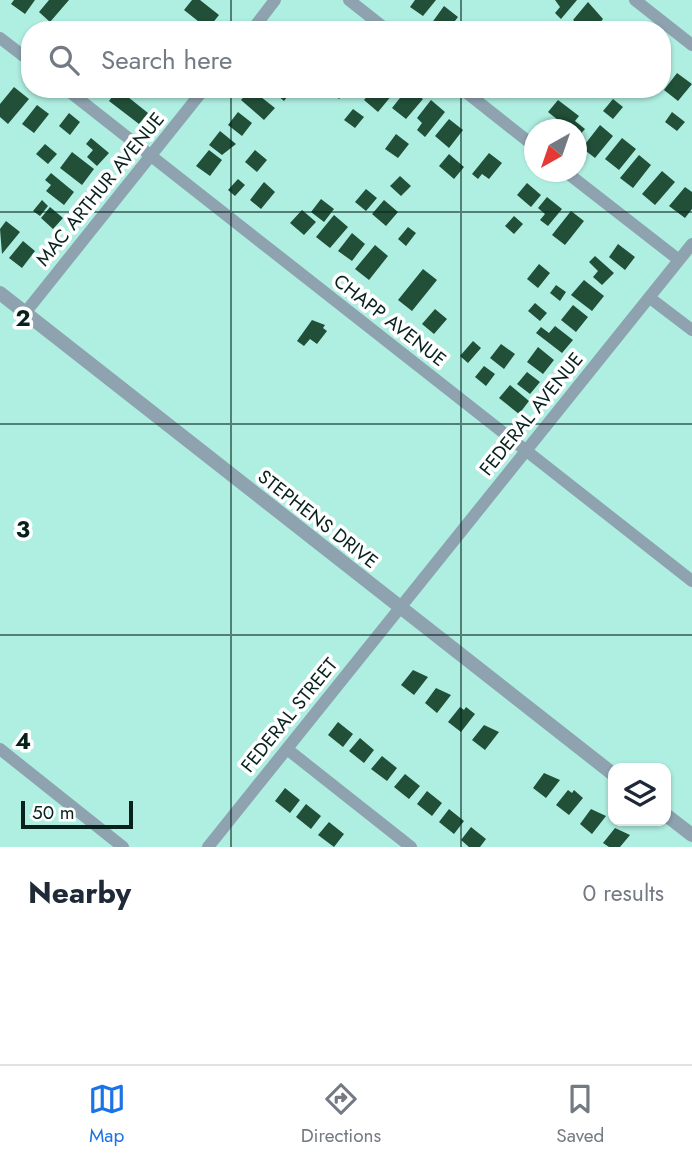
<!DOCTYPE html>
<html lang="en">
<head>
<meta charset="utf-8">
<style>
  :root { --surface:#fff; --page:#f2f2f3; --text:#1f2937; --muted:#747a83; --line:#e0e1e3; --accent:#1a73e8 }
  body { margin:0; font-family:Jost,sans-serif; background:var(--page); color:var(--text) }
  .controls { position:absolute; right:21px; bottom:21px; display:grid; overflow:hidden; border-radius:14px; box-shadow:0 2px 5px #0004 }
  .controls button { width:63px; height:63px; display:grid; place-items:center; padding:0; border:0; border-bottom:2px solid var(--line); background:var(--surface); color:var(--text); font:35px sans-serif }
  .compass { position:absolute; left:524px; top:119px; width:63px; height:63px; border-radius:50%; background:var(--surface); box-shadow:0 2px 5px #0004; rotate:220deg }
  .scale { position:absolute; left:21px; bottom:18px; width:112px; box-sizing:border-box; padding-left:7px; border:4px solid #07221d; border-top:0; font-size:19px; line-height:24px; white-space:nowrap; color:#07221d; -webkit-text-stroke:5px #fff; paint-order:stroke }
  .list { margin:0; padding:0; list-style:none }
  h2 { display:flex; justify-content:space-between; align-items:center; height:91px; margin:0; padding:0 28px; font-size:30px }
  h2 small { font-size:23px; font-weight:400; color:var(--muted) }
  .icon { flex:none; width:38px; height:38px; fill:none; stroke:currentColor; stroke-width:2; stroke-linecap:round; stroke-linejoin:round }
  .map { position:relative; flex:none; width:692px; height:847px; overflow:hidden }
  .search { position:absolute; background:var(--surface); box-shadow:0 2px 5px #0004; left:21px; right:21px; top:21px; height:77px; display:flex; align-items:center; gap:18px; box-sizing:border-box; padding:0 24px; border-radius:28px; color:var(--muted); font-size:26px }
  .sheet { height:217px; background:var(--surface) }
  nav { display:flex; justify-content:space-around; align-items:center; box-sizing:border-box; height:98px; border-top:2px solid var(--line); background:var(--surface); font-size:19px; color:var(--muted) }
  nav a { display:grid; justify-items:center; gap:4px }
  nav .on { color:var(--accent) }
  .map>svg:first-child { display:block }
  .building { fill:#214f38 }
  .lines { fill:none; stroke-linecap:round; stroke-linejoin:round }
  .minor { stroke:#8ea2b0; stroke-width:12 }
  .tertiary { stroke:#8ea2b0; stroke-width:14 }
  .grid { fill:none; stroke:#07221d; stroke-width:2; stroke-opacity:0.55 }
  .labels { text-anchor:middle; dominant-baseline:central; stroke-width:7; stroke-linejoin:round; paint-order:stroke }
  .street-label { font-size:19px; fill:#07221d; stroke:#fff }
  .grid-label { font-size:23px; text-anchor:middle; font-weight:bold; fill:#07221d; stroke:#fff; stroke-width:7; stroke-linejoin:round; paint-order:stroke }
</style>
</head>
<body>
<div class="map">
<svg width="692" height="847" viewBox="0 0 692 847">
  <rect width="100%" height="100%" fill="#afefe1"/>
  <path class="building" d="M14,0H35L25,14L11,4Z
    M49,0H69L50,22L39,12Z
    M192,0H200L219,15L208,29L184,10Z
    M415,0H436L423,16L410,7Z
    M555,0H577L561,19L555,13L560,7Z
    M588,2L603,19L594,30H585L573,20Z
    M444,6L458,17L448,30H438L431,24Z
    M677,73L692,84L678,101L664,90Z
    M14,87L29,99L8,124L0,117V104Z
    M118,89L148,113L139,124L109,101Z
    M251,89L275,108L264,120L241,100Z
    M270,89H293L284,101Z
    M334,89H348L339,99L331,93Z
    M373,89H397L378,112L364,100Z
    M407,89L423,99L406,119L392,108Z
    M613,99L623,107L613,119L603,111Z
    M431,100L445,112L425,137L417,130L422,123L417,118Z
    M558,100L579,116L575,121L585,129L576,139V130H558L563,124L548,112Z
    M37,105L49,114L34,133L22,124Z
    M353,109L364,117L355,128L344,120Z
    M238,112L252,123L242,136L228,125Z
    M672,112L685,122L677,131L665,122Z
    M69,113L80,122L70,135L59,126Z
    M449,119L463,130L449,148L435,136Z
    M600,125L613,136L595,158L582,148Z
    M220,131L236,144L222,155L209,145Z
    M396,134L409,144L398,158L385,149Z
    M91,138L109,153L97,166L87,157L93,150L86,144Z
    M622,138L636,149L619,170L605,159Z
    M45,144L57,154L48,164L36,154Z
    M209,150L222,160L210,176L196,166Z
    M255,150L267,160L257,172L245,162Z
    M72,152L94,169L82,185L60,168Z
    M489,153L502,163L489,179L482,174L478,179L472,174Z
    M449,154L464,167L454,179L439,166Z
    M639,155L651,165L633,188L620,178Z
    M662,171L675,182L655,205L642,194Z
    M51,173L74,192L64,205L46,191L51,185L45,180Z
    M400,176L411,186L401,196L390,186Z
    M238,179L245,185L235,196L228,190Z
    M264,182L275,192L261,209L250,200Z
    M527,183L541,195L531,207L517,195Z
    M685,187L692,192V209L685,218L669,206Z
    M366,189L377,198L366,211L355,202Z
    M547,197L562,209L548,226L540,220L545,214L538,208Z
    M321,199L334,209L324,222L311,212Z
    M42,200L48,206L40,216L33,211Z
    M384,200L398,212L386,226L372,214Z
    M50,207L63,218L53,229L41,218Z
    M302,210L316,222L304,235L290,223Z
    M571,211L584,221L565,245L552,235Z
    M334,215L348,227L330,248L316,237Z
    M514,216L523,224L514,234L505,226Z
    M6,221L20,232L2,254L0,229Z
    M408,227L416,233L406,246L398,239Z
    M352,233L365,244L352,261L338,251Z
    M23,241L35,251L22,268L9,258Z
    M618,244L635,257L625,270L609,257Z
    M375,245L388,256L369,280L355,269Z
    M595,256L614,273L602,285L593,277L598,271L589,262Z
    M539,264L550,273L538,288L527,279Z
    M423,269L437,280L412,311L398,300Z
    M584,280L604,296L592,311L571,295Z
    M556,285L566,292L560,301L550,293Z
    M535,303L547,313L540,321L528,311Z
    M573,305L588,317L576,332L561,320Z
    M435,309L447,319L434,334L422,324Z
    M312,320L325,325L323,328L327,331L317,344L310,339L304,346L297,341Z
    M555,326L573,340L562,353L536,333L541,327L549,333Z
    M473,341L481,348L468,363L460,356Z
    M501,344L515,354L504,369L490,358Z
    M538,347L554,360L543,374L527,362Z
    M484,366L495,374L486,386L475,377Z
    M527,372L540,382L530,394L517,384Z
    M510,385L529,401L519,414L499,398Z
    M413,670L428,677L414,695L401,685Z
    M436,688L451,695L437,713L425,703Z
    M460,707L464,710L466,707L475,714L461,732L448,722Z
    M338,722L353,734L343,747L328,735Z
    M484,725L499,732L485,750L472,740Z
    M360,738L374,750L364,763L349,751Z
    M382,756L397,768L387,781L371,769Z
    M544,773L560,780L546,798L533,788Z
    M405,774L420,786L409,799L394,787Z
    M285,788L300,800L290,813L275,801Z
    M568,790L572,793L574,790L583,798L569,815L556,805Z
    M427,791L442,803L432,816L417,804Z
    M306,804L321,816L311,829L296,817Z
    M449,809L464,821L454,834L439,822Z
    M591,809L606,816L592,834L580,824Z
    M329,822L344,834L334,847L318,835Z
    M471,827L486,839L480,847H469L461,840Z
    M615,828L630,835L620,847H609L603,843Z"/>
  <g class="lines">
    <path class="minor" d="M349,0L387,30
      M635,0L692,45
      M252,30L275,0
      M0,38L30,61
      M66,89L692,581
      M462,89L534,146
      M566,172L679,260
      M650,298L692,330
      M25,313L204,89
      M0,749L123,847
      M287,749L411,847
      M208,847L692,244"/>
    <path class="tertiary" d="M0,293L613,774
      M666,815L692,835"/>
  </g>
  <path class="grid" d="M231,0V30M461,0V30M231,89V847M461,89V847M0,212H692M0,424H692M0,635H692"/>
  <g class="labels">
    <g class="street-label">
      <text transform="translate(100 189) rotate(-51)">MAC ARTHUR AVENUE</text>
      <text transform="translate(390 320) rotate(38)">CHAPP AVENUE</text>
      <text transform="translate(531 414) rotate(-51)">FEDERAL AVENUE</text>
      <text transform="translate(318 519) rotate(38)">STEPHENS DRIVE</text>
      <text transform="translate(289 715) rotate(-51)">FEDERAL STREET</text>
    </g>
  </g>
  <g class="grid-label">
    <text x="23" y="326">2</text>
    <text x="23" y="537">3</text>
    <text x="23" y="749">4</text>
  </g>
</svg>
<div class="controls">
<button><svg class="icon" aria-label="layers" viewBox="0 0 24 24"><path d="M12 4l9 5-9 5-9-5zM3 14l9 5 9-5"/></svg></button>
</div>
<svg class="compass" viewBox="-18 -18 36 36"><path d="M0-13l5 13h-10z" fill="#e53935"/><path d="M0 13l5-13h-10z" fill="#747a83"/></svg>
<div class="scale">50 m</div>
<div class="search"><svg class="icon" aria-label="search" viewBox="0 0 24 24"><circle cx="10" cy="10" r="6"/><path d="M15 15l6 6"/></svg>Search here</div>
</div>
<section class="sheet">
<h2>Nearby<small>0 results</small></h2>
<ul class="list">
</ul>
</section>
<nav>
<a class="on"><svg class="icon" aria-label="map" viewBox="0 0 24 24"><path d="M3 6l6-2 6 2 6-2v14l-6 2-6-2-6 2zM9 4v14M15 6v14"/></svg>Map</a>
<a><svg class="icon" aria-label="directions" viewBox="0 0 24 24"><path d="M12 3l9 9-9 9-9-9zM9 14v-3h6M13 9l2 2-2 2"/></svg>Directions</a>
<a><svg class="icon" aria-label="saved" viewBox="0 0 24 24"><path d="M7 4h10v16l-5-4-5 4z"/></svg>Saved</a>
</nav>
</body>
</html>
